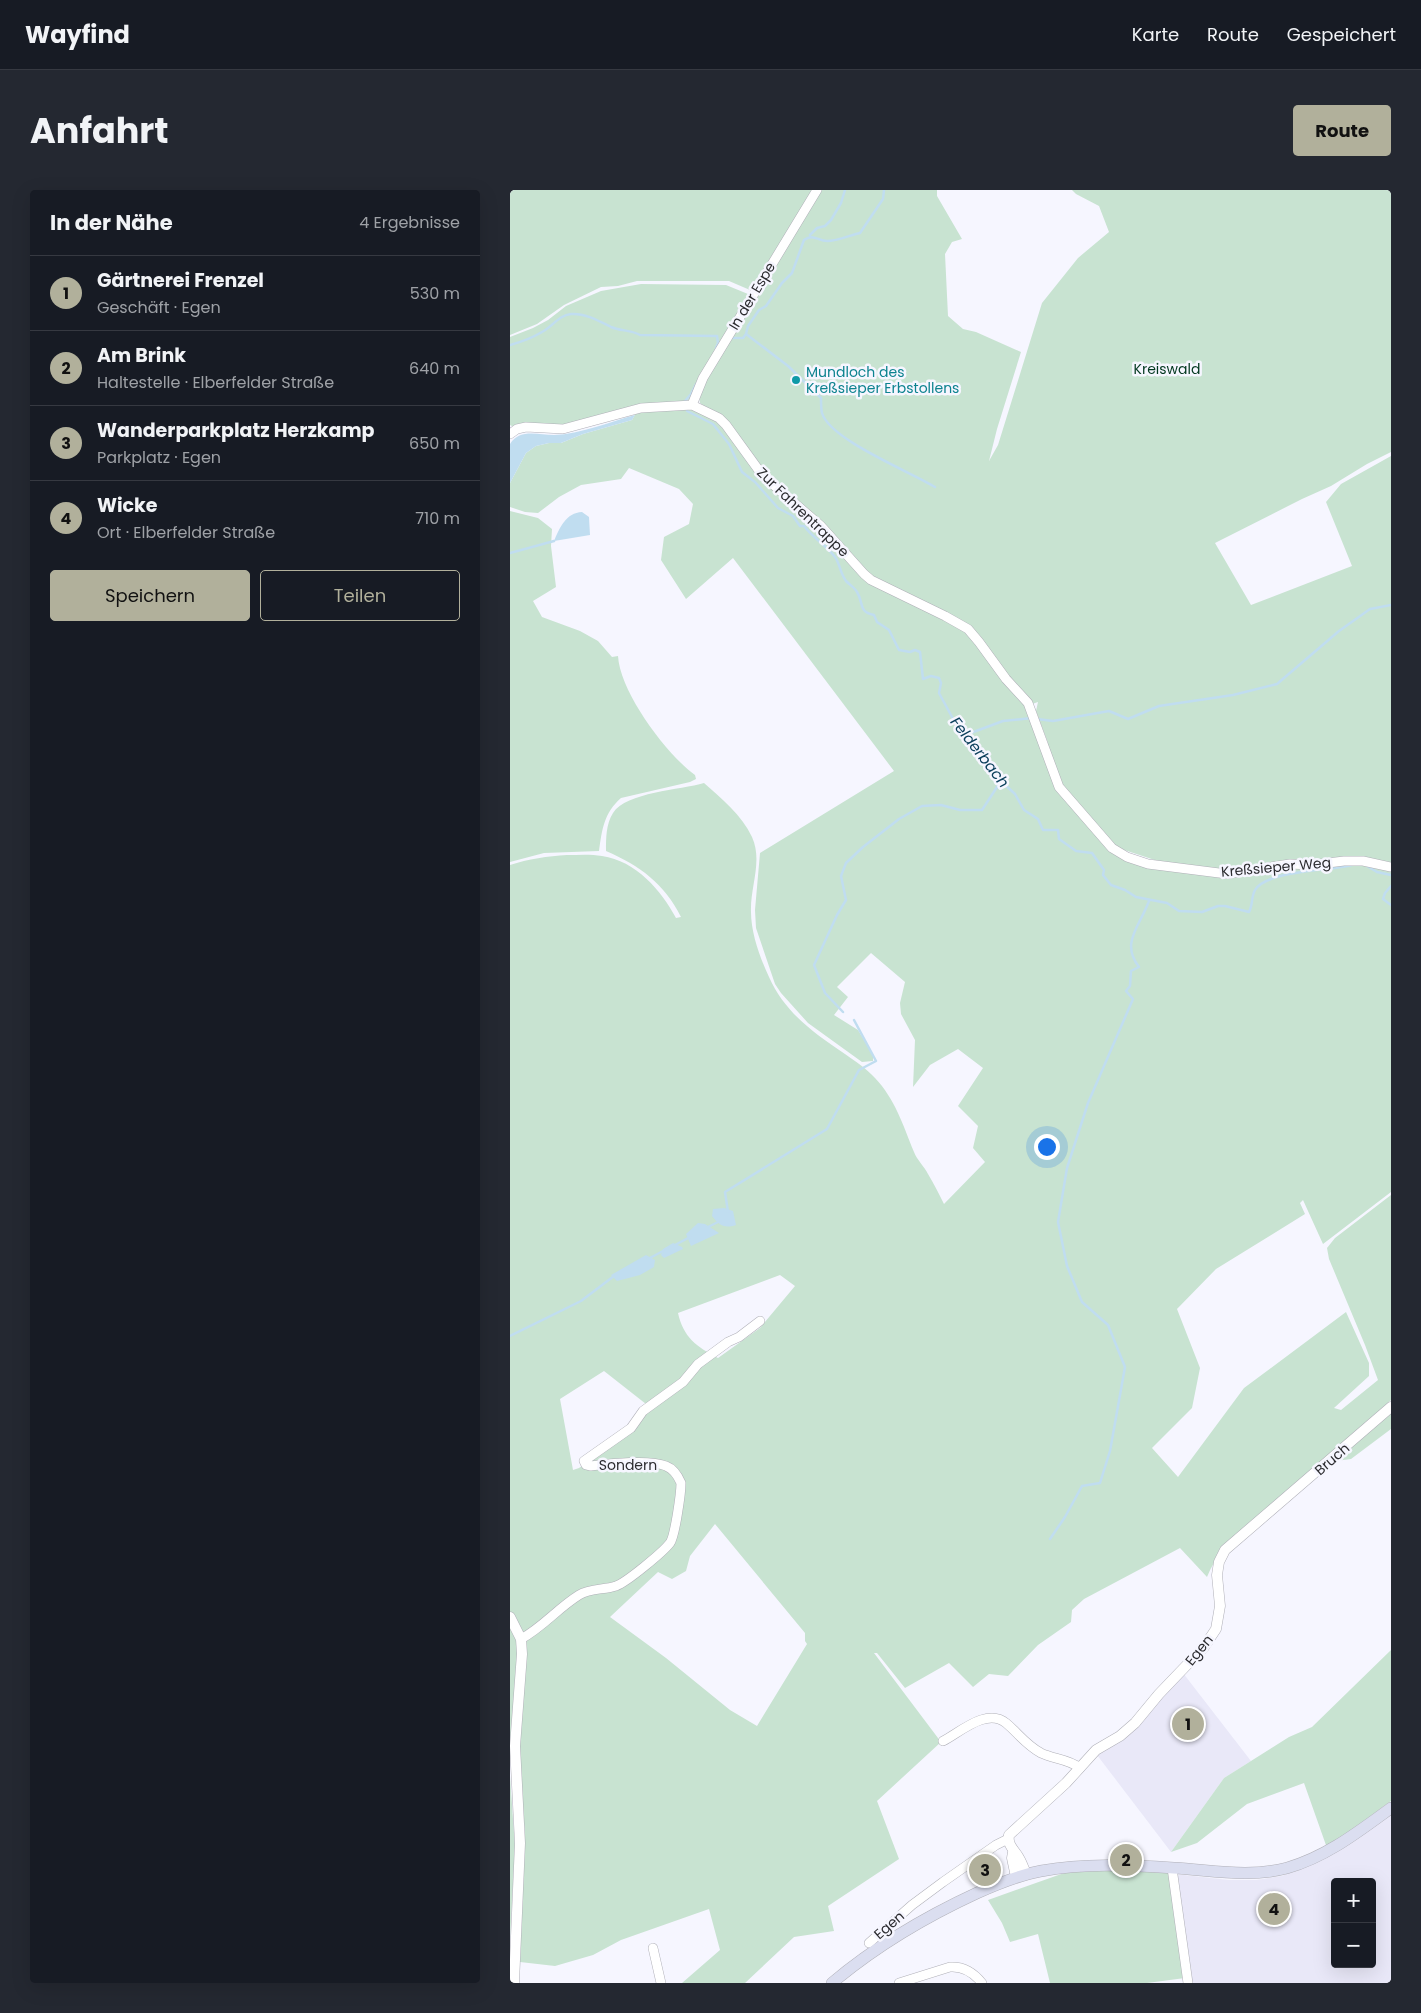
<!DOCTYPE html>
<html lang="de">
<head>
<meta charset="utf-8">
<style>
  :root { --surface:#171b24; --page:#242831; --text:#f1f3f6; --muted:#9ea1a6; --line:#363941; --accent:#b1b09b }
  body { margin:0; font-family:Poppins,sans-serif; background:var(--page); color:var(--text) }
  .controls { position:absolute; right:15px; bottom:15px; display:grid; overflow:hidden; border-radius:5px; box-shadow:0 5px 20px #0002 }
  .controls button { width:45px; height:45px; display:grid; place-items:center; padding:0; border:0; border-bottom:1px solid var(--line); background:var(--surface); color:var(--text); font:25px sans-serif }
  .you { position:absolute; left:536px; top:956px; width:18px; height:18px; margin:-12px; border:4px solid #fff; border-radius:50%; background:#1a73e8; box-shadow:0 0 0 8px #1a73e833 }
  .badge { display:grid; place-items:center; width:32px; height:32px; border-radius:50%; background:var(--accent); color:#111; font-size:16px; font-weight:700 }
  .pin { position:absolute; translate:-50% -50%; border:2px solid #fff; box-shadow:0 1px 5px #0006 }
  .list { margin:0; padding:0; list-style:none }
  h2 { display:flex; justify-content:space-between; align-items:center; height:65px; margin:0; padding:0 20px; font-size:21px }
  h2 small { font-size:16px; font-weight:400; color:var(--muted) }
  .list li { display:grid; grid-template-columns:32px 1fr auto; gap:15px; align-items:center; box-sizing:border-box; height:75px; padding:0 20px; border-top:1px solid var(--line) }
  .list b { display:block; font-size:19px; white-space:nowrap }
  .list p { margin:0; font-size:16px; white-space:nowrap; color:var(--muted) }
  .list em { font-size:16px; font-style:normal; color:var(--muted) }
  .actions { display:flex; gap:10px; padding:15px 20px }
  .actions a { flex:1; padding:11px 0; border:1px solid var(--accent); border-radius:5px; text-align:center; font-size:18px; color:var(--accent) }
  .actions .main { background:var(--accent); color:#111 }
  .map { position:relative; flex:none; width:881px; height:1793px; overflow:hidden; border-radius:5px }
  header { display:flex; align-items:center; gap:30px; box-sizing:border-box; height:70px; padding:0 25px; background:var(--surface); border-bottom:1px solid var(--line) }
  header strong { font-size:24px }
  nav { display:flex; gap:28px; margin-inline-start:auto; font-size:18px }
  .intro { display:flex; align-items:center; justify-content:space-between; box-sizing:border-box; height:120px; padding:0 30px }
  h1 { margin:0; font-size:35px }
  .button { padding:12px 22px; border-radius:5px; background:var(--accent); color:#111; font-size:18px; font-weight:700 }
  main { display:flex; gap:30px; padding:0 30px }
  aside { flex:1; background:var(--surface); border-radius:5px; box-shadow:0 5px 20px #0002 }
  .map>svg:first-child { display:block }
  .built { fill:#e9e8f8; fill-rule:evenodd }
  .green { fill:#c8e3d1; fill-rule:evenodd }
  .water { fill:#c0ddf0 }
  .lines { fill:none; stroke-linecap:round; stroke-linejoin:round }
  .stream { stroke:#c0ddf0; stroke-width:2.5 }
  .minor-casing { stroke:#b0b0b8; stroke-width:10 }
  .tertiary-casing { stroke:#b0b0b8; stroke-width:11 }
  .secondary-casing { stroke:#b0b0b8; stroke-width:12 }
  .minor { stroke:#fff; stroke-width:9 }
  .tertiary { stroke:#fff; stroke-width:10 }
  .secondary { stroke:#dbdef0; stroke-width:11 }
  .culture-dot { fill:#0f9aa8; stroke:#f6f6ff; stroke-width:2 }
  .labels { text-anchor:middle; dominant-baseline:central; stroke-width:5; stroke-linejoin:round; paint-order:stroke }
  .street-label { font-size:14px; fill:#2c2c30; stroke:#f6f6ff }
  .park-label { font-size:14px; fill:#02381f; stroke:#f6f6ff }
  .culture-label { font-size:14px; fill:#0d838f; stroke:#f6f6ff; text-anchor:start }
  .water-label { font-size:15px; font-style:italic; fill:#0c405c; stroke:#f6f6ff }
</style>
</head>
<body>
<header>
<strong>Wayfind</strong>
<nav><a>Karte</a><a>Route</a><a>Gespeichert</a></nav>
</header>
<div class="intro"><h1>Anfahrt</h1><a class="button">Route</a></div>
<main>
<aside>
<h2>In der Nähe<small>4 Ergebnisse</small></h2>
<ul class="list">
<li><span class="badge">1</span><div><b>Gärtnerei Frenzel</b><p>Geschäft · Egen</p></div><em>530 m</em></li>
<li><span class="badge">2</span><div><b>Am Brink</b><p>Haltestelle · Elberfelder Straße</p></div><em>640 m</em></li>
<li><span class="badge">3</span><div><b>Wanderparkplatz Herzkamp</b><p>Parkplatz · Egen</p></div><em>650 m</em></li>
<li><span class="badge">4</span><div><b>Wicke</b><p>Ort · Elberfelder Straße</p></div><em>710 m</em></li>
</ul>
<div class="actions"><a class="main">Speichern</a><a>Teilen</a></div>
</aside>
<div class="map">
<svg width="881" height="1793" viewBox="0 0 881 1793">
  <rect width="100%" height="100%" fill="#f6f6ff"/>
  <path class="built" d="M673,1483L741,1571L714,1588L661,1662L587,1565Z
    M881,1620V1793H678L665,1684L719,1690H746L772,1686L817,1664ZM825,1692H862V1774H825Z"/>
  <path class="green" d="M0,0H427V6L452,49L442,52L435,64L438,126L453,139L466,142L511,162L487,239L479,271L488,255L532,113L568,68L599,42L589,16L566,4L562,0H881V262L857,274L821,296L792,309L705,353L741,415L842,376L816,312L831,294L881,266V674L853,668L833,669L778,673L716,683L666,677L599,655L597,657L623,672L692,685L719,686L749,683L778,677H798L833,672H852L881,679V1002L813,1054L793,1010L790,1013L795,1024L706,1079L667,1119L690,1178L682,1218L642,1258L668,1287L734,1198L836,1122L859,1173V1186L824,1218L831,1220L868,1190L855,1155L819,1069L817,1058L825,1048L881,1005V1210C845,1243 809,1275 772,1307C744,1331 711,1352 697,1387L670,1358L574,1409L562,1420L561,1432L528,1455L498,1486L479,1484L463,1497L439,1473L395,1498L367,1463H364L431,1552L367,1611L389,1669L318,1716L324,1741L284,1747L235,1793H172L210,1760L199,1719L111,1750L83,1765L45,1776L10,1772L15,1643L8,1574L15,1468L12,1450L25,1443L23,1442L8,1451L0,1561V675C18,669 38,666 57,665C68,665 81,664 92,666C126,671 151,700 166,728L171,727C154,693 130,676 96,661C96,648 96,634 103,623C116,602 171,600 194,593C211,608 232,625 242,647C253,671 240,697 241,722C241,743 250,768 259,787C275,823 304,843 335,864C345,871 357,879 365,888C385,909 393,935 404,962C407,970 414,976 418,984C424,994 429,1004 434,1014L475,972L463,958L468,936L448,916L473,878L448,859L420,875L403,897L405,850L391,824L390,813L395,792L361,763L327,797L338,807L324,825L348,840L363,865V871L352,872L298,833L271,803L265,794L246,738L245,720L250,663L384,581L223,368L176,409L151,370L154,347L179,334L183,314L169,299L119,278L111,289L71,295L49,307L28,323L15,322L0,317V293L16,263L26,256L39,253H51L73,244L122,230L127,221L155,219H182L205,230L220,244L244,279L259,295L310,336L356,390L439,431L463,446L461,436L371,394L356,384L317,340L262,294L247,278L212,228L190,213C186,197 231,128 243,111L240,100L219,91H127L108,96L91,97L54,115L27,134L0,145ZM499,494L522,514L528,512L526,521L538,553L531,554L516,515ZM270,1085L285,1096L250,1138L208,1168C187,1157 173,1147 168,1123ZM94,1181L136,1214C128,1244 94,1260 69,1278L63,1280L50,1209ZM205,1334L295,1443V1451L297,1454L247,1536L220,1520L156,1468L100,1427L148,1382L162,1389L176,1381L180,1366Z
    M131,94L216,95L238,104L235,115L181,211L64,235L4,237L0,235V147L23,138L38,130L56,116L91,101Z
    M0,321L28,328L42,339L41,356L46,397L23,411L32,427L70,441L88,451L102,467L108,466C110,502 156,564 185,585L186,589L180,592L111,608C94,623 92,639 89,661L34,663L0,672Z
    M881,1222V1239L841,1269L826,1271Z
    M881,1460V1611L817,1658L794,1593L737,1614L687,1653L661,1662L714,1588L779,1547L802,1537Z
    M0,1586L5,1657L0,1750Z
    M602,1679L660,1681L675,1788L637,1793H540L528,1744L500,1752L492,1733L478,1710L557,1682Z"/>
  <path class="water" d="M125,225L122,230L73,244L51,253H39L26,256L16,263L0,293V254C10,238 28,245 44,245C71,244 99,232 125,225Z
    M72,322L79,327L80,345L44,351C50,337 56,323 72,322Z
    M214,1018L223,1021L226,1035C214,1039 209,1035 202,1026L203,1019Z
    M188,1033L195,1034L209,1043L181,1056L176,1044Z
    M163,1053L172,1057L173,1059L154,1068L151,1065L153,1059Z
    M136,1065L145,1070L144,1077L130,1085L107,1091L101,1085Z"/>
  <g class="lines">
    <path class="stream" d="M300,45L307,38L315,36L321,30L331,13L335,0
      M236,144L278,176L311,208C311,213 311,219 312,223C320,250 401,282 425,297
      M221,148H233L236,144L238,136L249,120L256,116L272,93L282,83L294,50C303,43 308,51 317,51C328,51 340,45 350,43L373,9L374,0
      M0,155C11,152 22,148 32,142C42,137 49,125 61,124C75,123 89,131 101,137C110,141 122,140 130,145L207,146L208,153L206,158
      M175,211L181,204L186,194
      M177,221L203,234L219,254L232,282L245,292L268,318L283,326L290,336H294C303,348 316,355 325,367C330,374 330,383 336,391C340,395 345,398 347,402C354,413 348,422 364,425L367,432L379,440L389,460L400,462L405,460L410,462L413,489L421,486L429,488L431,493L429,503L448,538L465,552L491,591L505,604L514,620L528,629L533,640H548L549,649L566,661L582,663L594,680L593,685L601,695L615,700L626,707L657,713L669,721L692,722L708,716H715L739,722C743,715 741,707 745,700C757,680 820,681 842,675
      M0,363L44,351
      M527,529L543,531L599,521L618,529L649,516L723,505L767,494L829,441L860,419L881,415
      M458,544L493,531L522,528
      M857,676L867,682L881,685
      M881,696L875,703L873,709L881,715
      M333,822L315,803L304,775L327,725L336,710L331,686L336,673L353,657L389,629L412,616L431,615L450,620H472L491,591
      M218,1022L215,1002L317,939L349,880L366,871L344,830
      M198,1037L208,1032
      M165,1055L180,1047
      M138,1069L153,1061
      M0,1146L71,1111L104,1086
      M540,1349L555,1327L572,1296L590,1293L600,1261L615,1177L598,1135L572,1112L557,1076L548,1032L557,978L578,913L623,809L616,801L620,796L621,781L629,777C610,753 630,736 639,711"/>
    <defs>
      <path id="minor" d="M182,215L193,188L307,0
        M0,244L7,239L16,237L53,239L131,218L182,215L209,228L216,235L253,286L311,336L354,384L361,390L435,426L458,439L469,452L496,489L518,513L549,597L602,658L617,667L638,674L717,684L780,674L802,675L834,671H853L881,677
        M11,1449C33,1437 48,1418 69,1405C80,1398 94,1400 106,1396C117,1392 153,1362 160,1353C165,1346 171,1303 171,1293C168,1286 164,1279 156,1276C139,1269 98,1274 80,1276L76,1275L74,1271L121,1238L133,1221L173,1192L188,1174L218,1152L229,1147L250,1131
        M433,1551C449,1543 477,1517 496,1533C508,1543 516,1555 531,1563C543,1569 559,1569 570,1578
        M662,1678L678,1793
        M359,1753L402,1715L433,1692L486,1655L498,1649
        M143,1758L151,1793
        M389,1793L440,1777C453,1776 464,1783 472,1793"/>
      <path id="tertiary" d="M0,1427L11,1449L12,1464L5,1556L10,1653L4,1793
        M503,1662L502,1668L506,1687
        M516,1684C514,1679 512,1673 509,1668C505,1660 497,1656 499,1645L556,1593L586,1560L610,1546L625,1533L649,1504L694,1457L706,1439L710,1416L707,1385L709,1372L715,1360L881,1217"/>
      <path id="secondary" d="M322,1793C366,1756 415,1727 467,1703C487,1694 509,1685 531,1681C574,1673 620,1675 664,1678C701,1680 740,1688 777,1678C816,1667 848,1642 881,1618"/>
    </defs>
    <use href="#minor" class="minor-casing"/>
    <use href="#tertiary" class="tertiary-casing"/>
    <use href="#secondary" class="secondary-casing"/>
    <use href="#minor" class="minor"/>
    <use href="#tertiary" class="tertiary"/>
    <use href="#secondary" class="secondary"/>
  </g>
  <circle class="culture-dot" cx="286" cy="190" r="5"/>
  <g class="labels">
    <g class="street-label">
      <text transform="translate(242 106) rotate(-59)">In der Espe</text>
      <text transform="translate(293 322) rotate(44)">Zur Fahrentrappe</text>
      <text transform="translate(766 677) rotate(-5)">Kreßsieper Weg</text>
      <text transform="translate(822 1269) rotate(-41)">Bruch</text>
      <text x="118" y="1275">Sondern</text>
      <text transform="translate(689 1460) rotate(-51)">Egen</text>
      <text transform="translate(379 1735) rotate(-41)">Egen</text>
    </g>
    <g class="park-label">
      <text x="657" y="179">Kreiswald</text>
    </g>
    <g class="culture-label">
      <text x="296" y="182">Mundloch des<tspan x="296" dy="16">Kreßsieper Erbstollens</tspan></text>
    </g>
    <g class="water-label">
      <text transform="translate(470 562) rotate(52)">Felderbach</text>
    </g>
  </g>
</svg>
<div class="controls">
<button>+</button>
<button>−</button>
</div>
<div class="you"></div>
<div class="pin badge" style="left:678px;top:1534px">1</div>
<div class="pin badge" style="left:616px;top:1670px">2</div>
<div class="pin badge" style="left:475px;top:1680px">3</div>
<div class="pin badge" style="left:764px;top:1719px">4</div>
</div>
</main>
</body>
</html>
